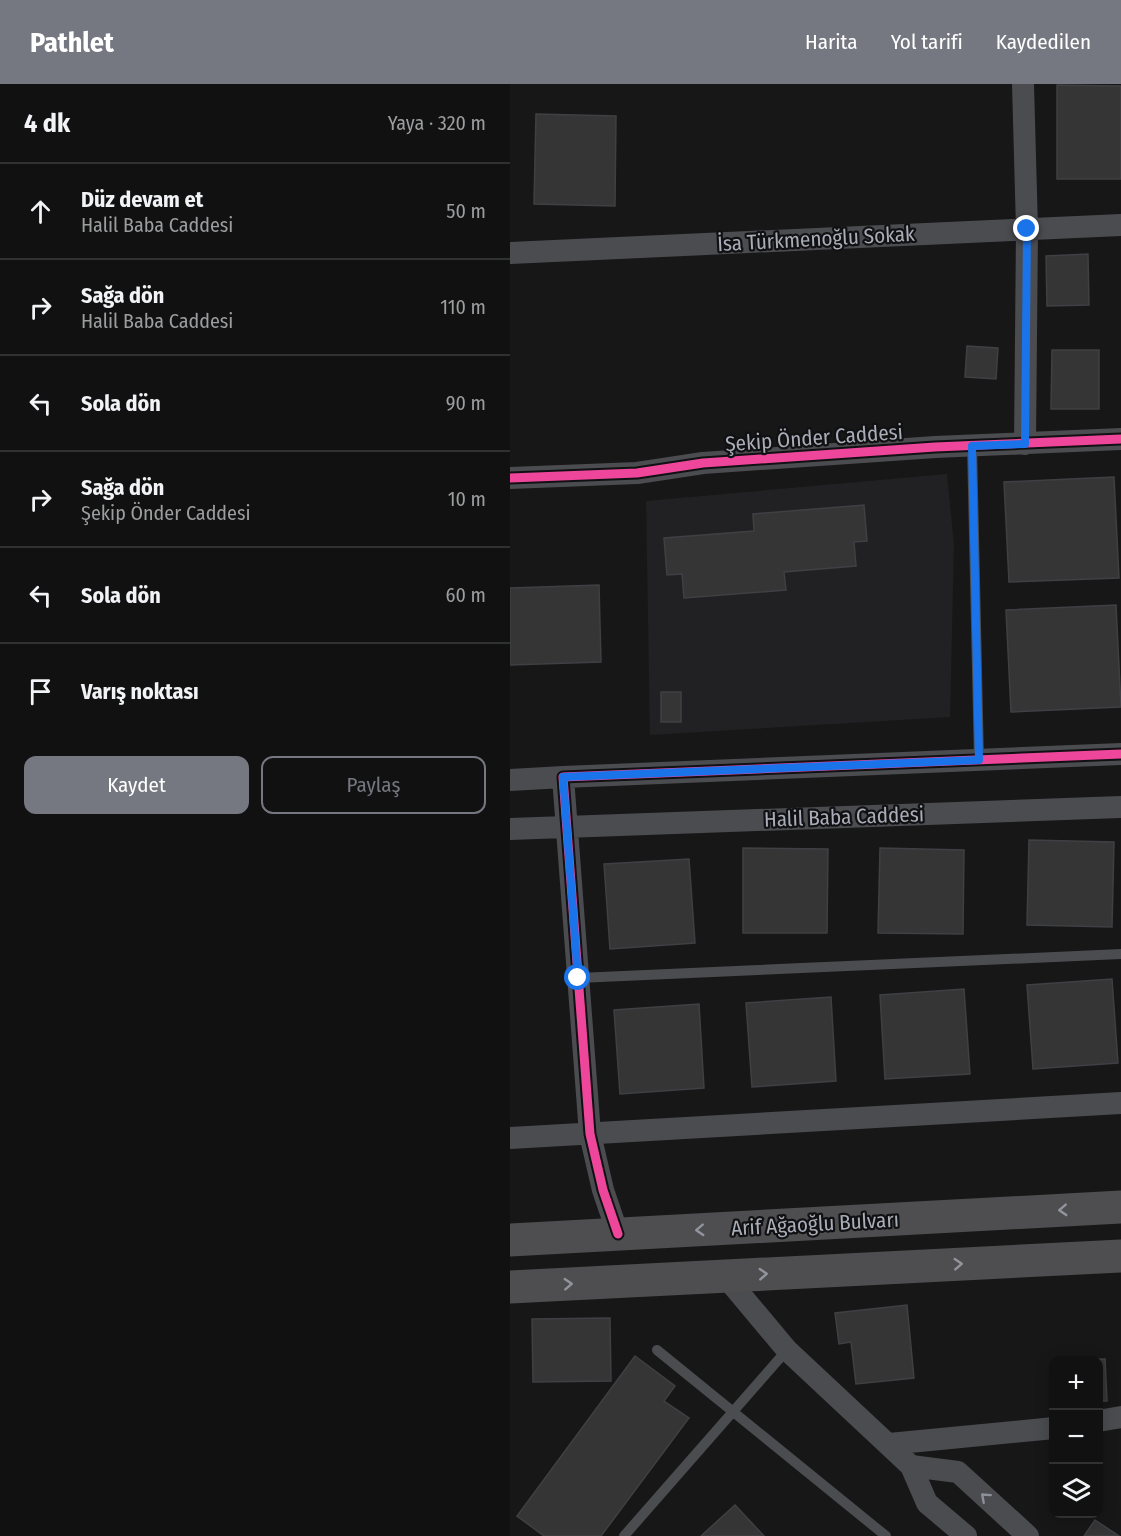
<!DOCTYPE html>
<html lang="tr">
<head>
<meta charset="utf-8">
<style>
  :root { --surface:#111; --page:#1e1f1f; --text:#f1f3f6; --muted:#9c9d9f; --line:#303131; --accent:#757880 }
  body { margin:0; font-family:"Fira Sans Condensed",sans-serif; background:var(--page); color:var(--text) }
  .controls { position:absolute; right:18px; bottom:18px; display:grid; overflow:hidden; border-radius:12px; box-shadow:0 3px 15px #0003 }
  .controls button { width:54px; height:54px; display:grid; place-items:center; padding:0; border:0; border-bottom:2px solid var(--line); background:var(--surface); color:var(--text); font:30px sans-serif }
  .stop { position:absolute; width:18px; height:18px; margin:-14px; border:4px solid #1a73e8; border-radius:50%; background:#fff }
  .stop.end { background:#1a73e8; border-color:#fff; box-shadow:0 2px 6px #0008 }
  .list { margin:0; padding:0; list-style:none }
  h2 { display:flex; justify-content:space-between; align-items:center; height:78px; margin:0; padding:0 24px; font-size:26px }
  h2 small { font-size:20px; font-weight:400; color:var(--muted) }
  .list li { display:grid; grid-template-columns:39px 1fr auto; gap:18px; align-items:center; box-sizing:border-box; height:96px; padding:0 24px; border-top:2px solid var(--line) }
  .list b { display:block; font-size:22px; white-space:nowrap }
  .list p { margin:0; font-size:20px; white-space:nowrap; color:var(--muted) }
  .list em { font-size:20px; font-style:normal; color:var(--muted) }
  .actions { display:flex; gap:12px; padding:18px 24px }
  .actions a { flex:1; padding:14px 0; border:2px solid var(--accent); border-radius:12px; text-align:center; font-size:21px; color:var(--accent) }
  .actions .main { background:var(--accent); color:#fff }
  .icon { flex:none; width:33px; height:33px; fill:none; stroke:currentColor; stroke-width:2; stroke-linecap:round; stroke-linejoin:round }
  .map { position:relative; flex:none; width:611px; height:1452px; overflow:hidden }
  header { display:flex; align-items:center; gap:36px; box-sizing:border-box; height:84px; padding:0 30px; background:var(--accent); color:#fff }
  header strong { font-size:28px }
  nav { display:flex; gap:33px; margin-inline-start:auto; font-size:21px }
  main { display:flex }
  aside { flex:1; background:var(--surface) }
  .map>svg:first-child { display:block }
  .built { fill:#212123 }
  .building { fill:#353536; stroke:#3f4043; stroke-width:1.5 }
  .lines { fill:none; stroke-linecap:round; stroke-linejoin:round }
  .lane { stroke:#4b4c50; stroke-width:10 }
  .street { stroke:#4b4c50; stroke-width:22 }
  .highway { stroke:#4e4e51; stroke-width:33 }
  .cycleway-casing { stroke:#111113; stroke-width:13 }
  .cycleway { stroke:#ed469a; stroke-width:9 }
  .oneway { stroke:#92959e }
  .oneway2 { stroke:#8c9099 }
  .route { stroke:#1a73e8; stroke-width:8 }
  .labels { text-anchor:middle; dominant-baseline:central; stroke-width:4.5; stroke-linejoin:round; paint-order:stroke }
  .street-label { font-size:21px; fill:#a8adb8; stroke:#111113 }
</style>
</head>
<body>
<header>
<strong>Pathlet</strong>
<nav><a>Harita</a><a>Yol tarifi</a><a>Kaydedilen</a></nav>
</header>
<main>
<aside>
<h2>4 dk<small>Yaya · 320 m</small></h2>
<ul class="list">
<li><svg class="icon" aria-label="ahead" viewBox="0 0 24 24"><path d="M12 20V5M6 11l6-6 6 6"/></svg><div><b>Düz devam et</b><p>Halil Baba Caddesi</p></div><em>50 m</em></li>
<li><svg class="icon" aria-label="right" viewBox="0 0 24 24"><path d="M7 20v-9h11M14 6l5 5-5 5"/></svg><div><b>Sağa dön</b><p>Halil Baba Caddesi</p></div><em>110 m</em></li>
<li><svg class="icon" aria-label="left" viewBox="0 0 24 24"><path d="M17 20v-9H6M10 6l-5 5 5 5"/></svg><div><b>Sola dön</b></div><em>90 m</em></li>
<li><svg class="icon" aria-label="right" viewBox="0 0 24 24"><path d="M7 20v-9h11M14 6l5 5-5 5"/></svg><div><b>Sağa dön</b><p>Şekip Önder Caddesi</p></div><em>10 m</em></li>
<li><svg class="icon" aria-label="left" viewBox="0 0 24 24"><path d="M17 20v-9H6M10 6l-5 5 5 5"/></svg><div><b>Sola dön</b></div><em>60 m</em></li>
<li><svg class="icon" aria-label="arrive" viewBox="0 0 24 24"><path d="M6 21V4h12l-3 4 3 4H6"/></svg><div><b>Varış noktası</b></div></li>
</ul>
<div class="actions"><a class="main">Kaydet</a><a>Paylaş</a></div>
</aside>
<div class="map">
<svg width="611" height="1452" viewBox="0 0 611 1452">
  <rect width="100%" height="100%" fill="#171717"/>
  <path class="built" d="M437,390L444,461L440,633L140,651L136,417Z"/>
  <path class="building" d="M547,1L611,2V95H547Z
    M26,30L106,32L105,122L24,120Z
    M578,170L579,221L537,222L536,172Z
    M457,262L488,264L486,295L455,293Z
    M542,266H589V325H541Z
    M604,393L609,494L499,498L494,398Z
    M354,421L357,457L344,458L346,482L274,488L276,506L174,514L172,490L157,491L154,454L244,447L243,430Z
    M89,501L91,578L0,581V504Z
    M606,521L611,623L501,628L496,526Z
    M151,608H171V638H151Z
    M519,756L604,758L602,843L517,841Z
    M233,764L318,765L317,849H233Z
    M370,764L454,766L453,850L368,849Z
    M179,775L185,859L100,865L94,780Z
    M602,895L608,979L523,985L517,901Z
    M454,905L460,990L375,995L370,911Z
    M321,913L326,997L242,1003L236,919Z
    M189,920L194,1004L110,1010L104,926Z
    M397,1221L404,1294L346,1300L341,1258L329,1260L325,1229Z
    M100,1234L101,1297L23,1298L22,1235Z
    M125,1272L165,1302L154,1317L179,1334L91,1452H34L7,1432Z
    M595,1275L597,1317H588V1276H549Z
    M225,1421L254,1452H191Z
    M585,1436L609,1452H574Z"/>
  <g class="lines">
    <path class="lane" d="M462,362L469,676
      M68,894L611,870
      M147,1266L376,1452
      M114,1452L277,1266"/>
    <path class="street" d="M513,0L517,145L515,360
      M0,169L611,141
      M0,394L127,389L193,379L425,363L611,355
      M0,696L53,693
      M0,745L611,723
      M0,1054L611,1019
      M108,1150L93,1106L80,1050L53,693L611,670
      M215,1192L277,1266L401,1382
      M588,1337L611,1333
      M379,1360L544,1344
      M456,1452L417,1419L401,1382L448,1388L518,1452"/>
    <path class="highway" d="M0,1156L611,1123
      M0,1203L611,1172"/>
    <defs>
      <path id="cycleway" d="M0,394L127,389L193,379L425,363L611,355
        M108,1150L93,1106L80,1050L53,693L611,670"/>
    </defs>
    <use href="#cycleway" class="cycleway-casing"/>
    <use href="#cycleway" class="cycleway"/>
  </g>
  <defs><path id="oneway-chevron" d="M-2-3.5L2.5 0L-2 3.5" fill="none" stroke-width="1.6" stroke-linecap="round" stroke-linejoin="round" transform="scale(1.5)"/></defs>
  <g class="oneway">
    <use href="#oneway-chevron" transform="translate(553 1126) rotate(177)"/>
    <use href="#oneway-chevron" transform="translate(190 1146) rotate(177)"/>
    <use href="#oneway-chevron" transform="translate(448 1180) rotate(-3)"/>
    <use href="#oneway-chevron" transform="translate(253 1190) rotate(-3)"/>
    <use href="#oneway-chevron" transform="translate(58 1200) rotate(-3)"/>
  </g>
  <use class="oneway2" href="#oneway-chevron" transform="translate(475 1413) rotate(-138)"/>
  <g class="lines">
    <path class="route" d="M68,894L53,693L469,676L462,362L515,360L517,145"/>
  </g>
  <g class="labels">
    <g class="street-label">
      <text transform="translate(306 155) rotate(-3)">İsa Türkmenoğlu Sokak</text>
      <text transform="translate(304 354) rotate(-4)">Şekip Önder Caddesi</text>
      <text transform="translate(334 733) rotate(-2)">Halil Baba Caddesi</text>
      <text transform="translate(305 1140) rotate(-3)">Arif Ağaoğlu Bulvarı</text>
    </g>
  </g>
</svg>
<div class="controls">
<button>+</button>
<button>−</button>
<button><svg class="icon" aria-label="layers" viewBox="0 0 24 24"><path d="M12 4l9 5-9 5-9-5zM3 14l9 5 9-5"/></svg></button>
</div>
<div class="stop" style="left:68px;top:894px"></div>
<div class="stop end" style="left:517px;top:145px"></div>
</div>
</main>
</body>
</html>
